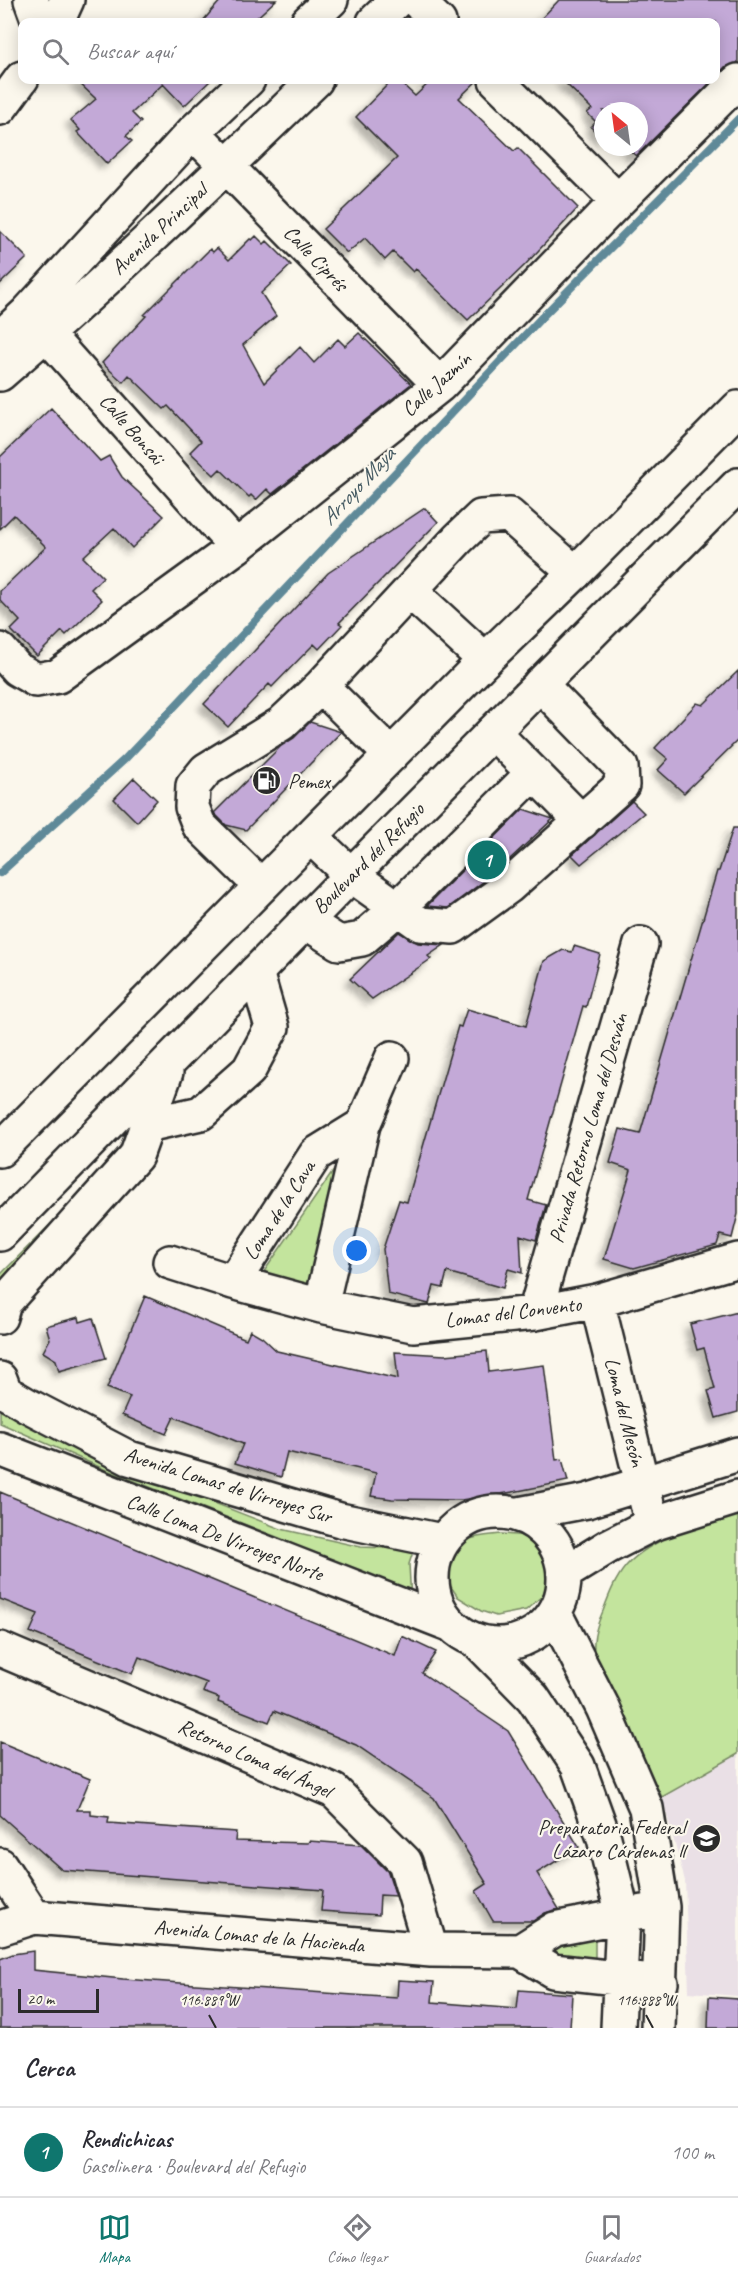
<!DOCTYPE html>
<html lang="es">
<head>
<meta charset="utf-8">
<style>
  :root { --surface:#fff; --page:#f7f7f7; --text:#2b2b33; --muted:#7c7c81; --line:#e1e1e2; --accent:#0f766e }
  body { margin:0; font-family:Caveat,sans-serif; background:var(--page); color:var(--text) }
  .compass { position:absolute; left:594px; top:102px; width:54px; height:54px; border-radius:50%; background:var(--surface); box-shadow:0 3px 15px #0003; rotate:331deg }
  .scale { position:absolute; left:18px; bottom:15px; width:81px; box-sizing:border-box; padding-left:6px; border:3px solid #2b2b2b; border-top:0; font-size:16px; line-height:21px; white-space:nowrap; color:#2b2b2b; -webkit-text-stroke:4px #fbf7ec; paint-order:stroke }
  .you { position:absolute; left:357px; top:1251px; width:21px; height:21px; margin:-15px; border:4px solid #fff; border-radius:50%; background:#1a73e8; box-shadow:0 0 0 9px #1a73e833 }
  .badge { display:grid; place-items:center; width:39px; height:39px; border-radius:50%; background:var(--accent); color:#fff; font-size:20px; font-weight:700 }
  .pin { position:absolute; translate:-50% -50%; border:3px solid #fff; box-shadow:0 2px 6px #0006 }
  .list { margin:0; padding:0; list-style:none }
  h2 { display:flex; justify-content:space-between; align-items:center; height:78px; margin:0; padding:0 24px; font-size:26px }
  h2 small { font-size:20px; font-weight:400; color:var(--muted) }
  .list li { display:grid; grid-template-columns:39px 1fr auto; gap:18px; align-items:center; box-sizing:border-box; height:90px; padding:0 24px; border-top:2px solid var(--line) }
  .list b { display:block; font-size:22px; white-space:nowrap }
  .list p { margin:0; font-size:20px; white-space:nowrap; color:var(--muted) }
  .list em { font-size:20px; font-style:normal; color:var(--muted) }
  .icon { flex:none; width:33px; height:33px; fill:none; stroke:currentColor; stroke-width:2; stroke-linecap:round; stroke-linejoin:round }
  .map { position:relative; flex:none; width:738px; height:2028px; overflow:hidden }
  .search { position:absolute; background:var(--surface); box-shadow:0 3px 15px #0003; left:18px; right:18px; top:18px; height:66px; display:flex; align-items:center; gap:15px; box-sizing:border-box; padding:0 21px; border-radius:12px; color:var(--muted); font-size:22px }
  .sheet { height:168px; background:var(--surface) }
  nav { display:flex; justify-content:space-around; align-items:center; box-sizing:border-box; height:84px; border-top:2px solid var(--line); background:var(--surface); font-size:16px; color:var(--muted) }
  nav a { display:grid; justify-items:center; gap:3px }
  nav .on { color:var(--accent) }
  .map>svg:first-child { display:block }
  .built { fill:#eae0e6 }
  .green { fill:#c3e49d; stroke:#778864; stroke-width:1.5 }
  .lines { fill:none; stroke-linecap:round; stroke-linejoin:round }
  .stream { stroke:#5f8998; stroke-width:8 }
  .building { fill:#c3a9d7; stroke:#2b2b2b; stroke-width:1.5; filter:url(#shadow) }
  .minor-casing { stroke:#2b2b2b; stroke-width:38 }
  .major-casing { stroke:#2b2b2b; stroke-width:38 }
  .minor { stroke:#fbf7ec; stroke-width:33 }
  .major { stroke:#fbf7ec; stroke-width:33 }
  .ticks { fill:none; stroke:#2b2b2b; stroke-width:2 }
  .labels { text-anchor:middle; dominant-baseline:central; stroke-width:4.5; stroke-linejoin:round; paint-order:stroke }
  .street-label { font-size:21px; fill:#2b2b2b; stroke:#fbf7ec }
  .poi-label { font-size:21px; fill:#2b2b2b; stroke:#fbf7ec; text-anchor:start }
  .water-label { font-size:22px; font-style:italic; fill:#455a62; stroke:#fbf7ec }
  .ticks-label { font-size:15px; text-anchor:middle; fill:#2b2b2b; stroke:#fbf7ec; stroke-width:4.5; stroke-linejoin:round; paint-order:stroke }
</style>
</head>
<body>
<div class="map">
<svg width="738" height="2028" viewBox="0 0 738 2028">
  <defs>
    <filter id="shadow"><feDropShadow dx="-5.5" dy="5.5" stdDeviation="3" flood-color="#0004"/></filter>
  </defs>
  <rect width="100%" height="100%" fill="#fbf7ec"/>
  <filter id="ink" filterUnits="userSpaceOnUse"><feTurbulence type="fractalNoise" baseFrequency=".0167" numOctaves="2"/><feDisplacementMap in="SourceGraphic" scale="12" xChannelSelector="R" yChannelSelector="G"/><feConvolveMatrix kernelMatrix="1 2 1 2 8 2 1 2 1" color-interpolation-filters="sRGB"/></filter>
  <g filter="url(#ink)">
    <path class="built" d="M738,1754V1996L689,1992L685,1881L662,1797Z"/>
    <path class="green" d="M129,1145L0,1286V1275Z
      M339,1163L308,1284L263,1273Z
      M0,1404L107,1461L281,1529L361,1547L414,1549L409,1564L411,1601L282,1539L104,1469L0,1423Z
      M738,1514V1754L662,1797L596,1664C591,1644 595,1629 603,1611C609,1595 615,1579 626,1566C652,1537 702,1524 738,1514Z
      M502,1534L530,1536L545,1547L552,1560L551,1576L542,1596L526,1610L496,1616L481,1611L458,1597L447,1581L445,1560C461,1536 476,1537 502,1534Z
      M595,1927V1963L547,1955V1949Z"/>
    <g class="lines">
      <path class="stream" d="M0,873L125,759L542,317L738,119"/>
    </g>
    <path class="building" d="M221,0H276L252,22H202Z
      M559,0H738V63L725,67L716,77V22H538Z
      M76,80H211L184,106L163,84L132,113L141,122L126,136L132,141L107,164L77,132L80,130L71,120L96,99Z
      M392,80H398L415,96L432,80H478L459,98L514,151L518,148L578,208L525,265L468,320L416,269L413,272L393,252L385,260L365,238L347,253L323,229L397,158L356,117Z
      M562,80H713L636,156L626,147H639V111H603V140L591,127L596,122L587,113L592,109Z
      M0,231L27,258L0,284Z
      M256,236L264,244L267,241L291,265L261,293L276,316L243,345L264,383L300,347L314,363L338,339L345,346L359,333L411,384L272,494L267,489L256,500L251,495L249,497L220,469L214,475L190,452L201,441L168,406L164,409L129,375L123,382L102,363L146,316L144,315L210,249L213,252L217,248L229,260L250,239L252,240Z
      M51,408L100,461L109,456L122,477L164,516L132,548L114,528L83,557L103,577L91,589L102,600L66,635L62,631L37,656L11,630L20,621L0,600V591L46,547L14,515L0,529V457Z
      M425,508L438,522L339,623L342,625L319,649L314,644L272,687L269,684L228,727L204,704L328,573Z
      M738,671V740L684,793L658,770L668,759L655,748L697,703L703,705Z
      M310,722L341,732L246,830L226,825L214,813L281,746L294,738Z
      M134,778L157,800L137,822L114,799Z
      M632,801L644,813L581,864L572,855Z
      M523,809L553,819L496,872L448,908L427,906Z
      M733,828H738V1214L732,1238L720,1235L717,1245L634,1268L604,1259L631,1170L610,1163L620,1129L640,1134L717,871H719Z
      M399,932L418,943L444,945L428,956L431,959L372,999L350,979Z
      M574,946L600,954L586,1007L583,1006L558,1094L528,1200L546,1205L536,1240L520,1235L522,1273L508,1269L503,1288L447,1272L443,1288L434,1286L429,1304L388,1294L383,1249L399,1200L407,1202L458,1026L461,1027L467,1009L526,1026L544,961L563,950L572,952Z
      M145,1296L246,1339L250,1330L262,1337L277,1351L398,1379L395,1352L445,1355L487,1351L489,1372L544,1365L556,1460L562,1459L568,1481L513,1492L461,1500L392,1499L371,1496L376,1473L287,1452L281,1477L235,1463L243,1444L209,1430L174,1417L166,1434L122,1415L130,1397L107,1388Z
      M738,1312V1412L716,1418L708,1391L715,1389L704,1348L697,1350L690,1324Z
      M79,1317L80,1322L93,1318L106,1358L59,1371L56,1360L43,1352L50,1339L46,1326Z
      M0,1492L395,1656L402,1636L436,1652L422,1673L508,1731L579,1847L537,1873L559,1909L545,1913L533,1921H493L476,1891L487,1884L434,1798L356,1745L274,1711L269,1722L218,1702L219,1698L203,1692L207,1683L139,1657L132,1674L30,1632L38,1614L0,1599Z
      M0,1742L90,1779L77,1810H91V1815L109,1817L108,1823L236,1832L235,1841L308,1843L309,1841L361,1845L388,1872L396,1896L380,1895L379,1915L321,1911L323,1890L62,1870L0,1815Z
      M33,1951V1970L123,1979L397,1998L398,1980L434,1982L432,2002L517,2009L519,1990L572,1994L570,2028H0V1959L13,1954Z
      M709,1997L738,1999V2028H708Z"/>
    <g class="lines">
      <defs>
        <path id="minor" d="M31,0L39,22
          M416,0L439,22
          M57,22L67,0
          M308,22L331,0
          M374,22L397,0
          M496,80L618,201
          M0,108L22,78
          M193,132L440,385
          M32,318L236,547
          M0,338L27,313L193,132L248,80
          M0,374C109,280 212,180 316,80
          M410,591L485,660
          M0,650L17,669L36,680L58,676L236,547L440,385L618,201L738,81
          M321,686L391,755
          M493,732L582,822
          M311,837L351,875L420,924L453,927L508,887L622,785L621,767L540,684
          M261,886L199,825L192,807L193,786L206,770L281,724L321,686L458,539L481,517L509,515L575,573
          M306,922L339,943L362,939L398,908L533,773
          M147,1125L201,1113L249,1070L272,1027L256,972
          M170,1262L233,1282L321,1306L413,1325L535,1313L597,1301L738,1260
          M233,1282L316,1154L363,1125
          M597,1301L652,1524
          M321,1306L363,1125L392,1058
          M535,1313L641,944
          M0,1379L5,1392L27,1405L129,1458L340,1520L442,1541
          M0,1449L449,1624
          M432 1578a66 66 0 1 1 132 0a66 66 0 1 1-132 0Z
          M519,1514L587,1501L738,1454
          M565,1573L609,1546L652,1524L738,1497
          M555,1614L603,1708L646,1808L662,1907L658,2028
          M478,1642L533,1698L578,1766L604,1838L623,1916L618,2028
          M0,1649L334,1791L405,1862L431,1950
          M0,1865L34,1917
          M0,1928L34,1917L431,1950L520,1951L553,1971L661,1983
          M520,1951L555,1929L643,1912"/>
        <path id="major" d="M0,1150L485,660L575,573L738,408
          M0,1234L351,875L738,485
          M0,1317L4,1303L136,1156L166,1072"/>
      </defs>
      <use href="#minor" class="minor-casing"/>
      <use href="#major" class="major-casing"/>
      <use href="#minor" class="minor"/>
      <use href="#major" class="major"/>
    </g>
  </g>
  <path class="ticks" d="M209,2015L216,2028M646,2015L653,2028"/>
  <defs>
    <symbol id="fuel-disc" viewBox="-11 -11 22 22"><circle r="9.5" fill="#2b2b2b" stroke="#fbf7ec"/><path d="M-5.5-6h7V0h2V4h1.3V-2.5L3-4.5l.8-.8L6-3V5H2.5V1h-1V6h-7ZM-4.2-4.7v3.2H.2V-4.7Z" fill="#fff"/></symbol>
    <symbol id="school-disc" viewBox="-11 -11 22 22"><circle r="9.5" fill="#2b2b2b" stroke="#fbf7ec"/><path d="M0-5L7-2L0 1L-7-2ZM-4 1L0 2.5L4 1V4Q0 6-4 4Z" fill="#fff"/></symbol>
  </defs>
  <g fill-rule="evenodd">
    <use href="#fuel-disc" x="250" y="764" width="33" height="33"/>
    <use href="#school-disc" x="690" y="1822" width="33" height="33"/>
  </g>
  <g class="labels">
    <g class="street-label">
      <text transform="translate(159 229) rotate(-43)">Avenida Principal</text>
      <text transform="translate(316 258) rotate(46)">Calle Ciprés</text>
      <text transform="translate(436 384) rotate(-42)">Calle Jazmín</text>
      <text transform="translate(132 429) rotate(49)">Calle Bonsái</text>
      <text transform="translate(368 858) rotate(-45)">Boulevard del Refugio</text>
      <text transform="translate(588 1128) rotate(-74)">Privada Retorno Loma del Desván</text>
      <text transform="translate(279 1210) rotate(-57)">Loma de la Cava</text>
      <text transform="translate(513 1312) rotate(-7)">Lomas del Convento</text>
      <text transform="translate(625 1412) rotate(76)">Loma del Mesón</text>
      <text transform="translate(228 1485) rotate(17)">Avenida Lomas de Virreyes Sur</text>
      <text transform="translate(225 1537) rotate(21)">Calle Loma De Virreyes Norte</text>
      <text transform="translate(255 1758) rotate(24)">Retorno Loma del Ángel</text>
      <text transform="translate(259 1936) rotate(5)">Avenida Lomas de la Hacienda</text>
    </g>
    <g class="poi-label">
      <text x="288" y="781">Pemex</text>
      <text x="685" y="1827" text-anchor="end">Preparatoria Federal<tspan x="685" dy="24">Lázaro Cárdenas ll</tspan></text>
    </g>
    <g class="water-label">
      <text transform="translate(358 486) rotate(-47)">Arroyo Maya</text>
    </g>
  </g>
  <g class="ticks-label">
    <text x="209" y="2005">116.889°W</text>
    <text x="646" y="2005">116.888°W</text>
  </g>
</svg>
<svg class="compass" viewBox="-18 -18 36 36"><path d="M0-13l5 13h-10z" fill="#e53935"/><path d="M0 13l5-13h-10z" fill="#7c7c81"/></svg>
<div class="scale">20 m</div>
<div class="you"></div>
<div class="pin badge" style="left:487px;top:860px">1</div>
<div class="search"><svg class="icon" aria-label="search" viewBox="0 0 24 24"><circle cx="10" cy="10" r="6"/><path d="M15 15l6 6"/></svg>Buscar aquí</div>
</div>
<section class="sheet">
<h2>Cerca<small></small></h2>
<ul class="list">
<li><span class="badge">1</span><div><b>Rendichicas</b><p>Gasolinera · Boulevard del Refugio</p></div><em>100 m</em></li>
</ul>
</section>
<nav>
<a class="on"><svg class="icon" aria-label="map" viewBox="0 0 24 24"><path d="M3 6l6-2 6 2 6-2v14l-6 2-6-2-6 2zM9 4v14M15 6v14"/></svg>Mapa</a>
<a><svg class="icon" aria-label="directions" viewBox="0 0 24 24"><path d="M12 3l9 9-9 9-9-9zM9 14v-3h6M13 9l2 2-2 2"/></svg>Cómo llegar</a>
<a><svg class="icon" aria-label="saved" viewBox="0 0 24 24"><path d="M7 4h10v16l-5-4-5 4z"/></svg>Guardados</a>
</nav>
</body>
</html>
